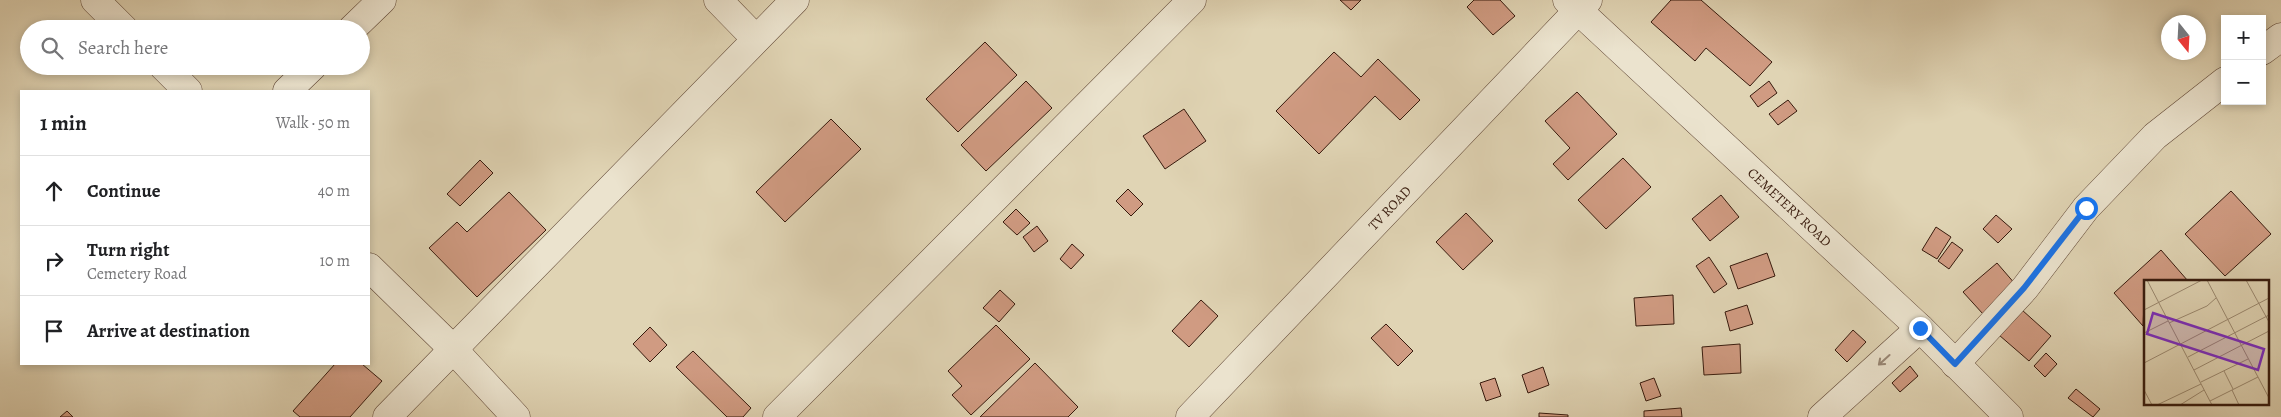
<!DOCTYPE html>
<html lang="en">
<head>
<meta charset="utf-8">
<style>
  :root { --surface:#fff; --page:#f6f6f6; --text:#202124; --muted:#757577; --line:#e0e0e0 }
  body { margin:0; font-family:Alegreya,serif; background:var(--page); color:var(--text) }
  .controls { position:absolute; right:15px; top:15px; display:grid; overflow:hidden; border-radius:0px; box-shadow:0 2px 8px #0003 }
  .controls button { width:45px; height:45px; display:grid; place-items:center; padding:0; border:0; border-bottom:1px solid var(--line); background:var(--surface); color:var(--text); font:25px sans-serif }
  .compass { position:absolute; left:2161px; top:15px; width:45px; height:45px; border-radius:50%; background:var(--surface); box-shadow:0 2px 8px #0003; rotate:162deg }
  .stop { position:absolute; width:15px; height:15px; margin:-11px; border:4px solid #1a73e8; border-radius:50%; background:#fff }
  .stop.end { background:#1a73e8; border-color:#fff; box-shadow:0 1px 5px #0008 }
  .list { margin:0; padding:0; list-style:none }
  h2 { display:flex; justify-content:space-between; align-items:center; height:65px; margin:0; padding:0 20px; font-size:21px }
  h2 small { font-size:16px; font-weight:400; color:var(--muted) }
  .list li { display:grid; grid-template-columns:32px 1fr auto; gap:15px; align-items:center; box-sizing:border-box; height:70px; padding:0 20px; border-top:1px solid var(--line) }
  .list b { display:block; font-size:19px; white-space:nowrap }
  .list p { margin:0; font-size:16px; white-space:nowrap; color:var(--muted) }
  .list em { font-size:16px; font-style:normal; color:var(--muted) }
  .icon { flex:none; width:28px; height:28px; fill:none; stroke:currentColor; stroke-width:2; stroke-linecap:round; stroke-linejoin:round }
  .map { position:relative; flex:none; width:2281px; height:417px; overflow:hidden }
  .search { position:absolute; background:var(--surface); box-shadow:0 2px 8px #0003; left:20px; top:20px; width:350px; height:55px; display:flex; align-items:center; gap:12px; box-sizing:border-box; padding:0 18px; border-radius:28px; color:var(--muted); font-size:19px }
  .panel { position:absolute; background:var(--surface); box-shadow:0 2px 8px #0003; left:20px; top:90px; width:350px; height:275px; border-radius:0px }
  .map>svg:first-child { display:block }
  .building { fill:#d09b82; stroke:#371a0d }
  .lines { fill:none; stroke-linecap:round; stroke-linejoin:round }
  .minor-casing { stroke:#614837; stroke-width:29 }
  .minor { stroke:#ebe3ce; stroke-width:28 }
  .oneway { stroke:#9a8977 }
  .route { stroke:#1a73e8; stroke-width:6 }
  .labels { text-anchor:middle; dominant-baseline:central; stroke-width:4.5; stroke-linejoin:round; paint-order:stroke }
  .street-label { font-size:14px; fill:#371a0d; stroke:#ebe3ce }
  .inset-road { fill:none; stroke:#9c8a71; stroke-width:1 }
  .view { fill:#7b2cbf; fill-opacity:0.15; stroke:#7b2cbf; stroke-width:2.5 }
  .inset-edge { fill:none; stroke:#371a0d; stroke-width:2.5 }
</style>
</head>
<body>
<div class="map">
<svg width="2281" height="417" viewBox="0 0 2281 417">
  <rect width="100%" height="100%" fill="#e0d4b4"/>
  <filter id="stains"><feTurbulence type="fractalNoise" baseFrequency=".004" numOctaves="4"/><feColorMatrix values="0 0 0 0 .2 0 0 0 0 .09 0 0 0 0 .02 0 0 0 .5 -.17"/></filter>
  <radialGradient id="worn" r=".72"><stop offset=".6" stop-color="#630" stop-opacity="0"/><stop offset="1" stop-color="#630" stop-opacity=".3"/></radialGradient>
  <path class="building" d="M1340,0H1361L1351,10Z
    M1474,0H1500L1515,16L1493,35L1467,7Z
    M1671,0H1701L1772,62L1750,86L1706,48L1695,61L1651,22Z
    M985,42L1017,75L958,132L926,99Z
    M1334,52L1361,77L1378,59L1420,100L1400,120L1375,96L1319,154L1276,111Z
    M1026,81L1052,108L986,171L961,145Z
    M1769,81L1777,93L1758,107L1750,96Z
    M1577,92L1617,134L1568,180L1553,164L1570,148L1545,121Z
    M1788,100L1797,111L1778,125L1769,114Z
    M1184,109L1206,141L1165,169L1143,136Z
    M831,119L861,149L785,222L756,192Z
    M1623,158L1651,187L1606,229L1578,200Z
    M480,160L493,173L460,206L447,194Z
    M1128,189L1143,204L1131,216L1116,201Z
    M2231,191L2271,234L2225,276L2185,234Z
    M509,192L546,230L477,297L429,248L457,222L467,232Z
    M1721,195L1739,217L1710,241L1692,219Z
    M1016,209L1030,223L1017,235L1003,222Z
    M1466,213L1493,241L1463,270L1436,242Z
    M1996,215L2012,229L1998,243L1983,229Z
    M1037,226L1048,241L1034,252L1023,237Z
    M1936,227L1951,237L1937,259L1922,250Z
    M1952,242L1963,250L1949,269L1938,261Z
    M1072,244L1084,255L1071,269L1060,259Z
    M2161,250L2188,281H2145L2143,326L2114,293Z
    M1767,253L1775,276L1738,289L1730,266Z
    M1709,257L1727,284L1714,293L1696,266Z
    M1997,263L2016,285L1983,314L1963,292Z
    M1000,290L1015,304L999,322L983,308Z
    M1673,295L1674,324L1636,326L1634,298Z
    M1201,300L1218,316L1189,347L1172,331Z
    M1747,305L1753,324L1730,331L1725,312Z
    M2022,310L2051,336L2029,361L1999,335Z
    M1386,324L1413,351L1398,366L1371,338Z
    M996,325L1030,359L971,415L952,395L962,386L948,371Z
    M650,327L667,345L650,362L633,344Z
    M1853,330L1866,342L1847,362L1835,350Z
    M1740,344L1741,373L1704,375L1702,347Z
    M693,351L751,408L743,417H727L676,367Z
    M2046,353L2057,364L2045,377L2034,366Z
    M1035,363L1078,407L1068,417H980Z
    M335,364H362L382,381L350,417H300L293,411Z
    M1910,366L1918,376L1900,392L1892,383Z
    M1543,367L1549,385L1528,393L1522,375Z
    M1495,378L1501,396L1486,401L1480,383Z
    M1654,378L1661,396L1646,401L1640,383Z
    M2076,389L2100,409L2093,417L2068,398Z
    M1681,408L1682,417H1644V411Z
    M67,411L73,417H60Z
    M1539,413L1568,415V417H1539Z"/>
  <g class="lines">
    <defs>
      <g id="minor">
        <path d="M95,0L124,29"/>
        <path d="M718,0L756,39"/>
        <path id="s1" d="M1567,0L1920,328L2009,417"/>
        <path d="M352,29L382,0"/>
        <path d="M2262,51L2281,37"/>
        <path d="M163,66L188,91"/>
        <path d="M287,91L313,66"/>
        <path d="M369,267L453,349L516,417"/>
        <path d="M1955,364L2025,288L2086,208L2155,136L2225,81"/>
        <path d="M387,417L795,0"/>
        <path d="M777,417L1192,0"/>
        <path id="s2" d="M1190,417L1588,0"/>
        <path d="M1822,417L1920,328"/>
      </g>
    </defs>
    <use href="#minor" class="minor-casing"/>
    <use href="#minor" class="minor"/>
  </g>
  <defs><path id="oneway-shaft" d="M-6 0H5M1.5-3L5.5 0L1.5 3" fill="none" stroke-width="1.6" stroke-linecap="round" stroke-linejoin="round" transform="scale(1.25)"/></defs>
  <use class="oneway" href="#oneway-shaft" transform="translate(1884 360) rotate(138)"/>
  <g class="lines">
    <path class="route" d="M1920,328L1955,364L2024,288L2086,208"/>
  </g>
  <g class="labels">
    <g class="street-label">
      <text stroke="none"><textPath href="#s1" startOffset="304">CEMETERY ROAD</textPath></text>
      <text stroke="none"><textPath href="#s2" startOffset="289">TV ROAD</textPath></text>
    </g>
  </g>
  <g transform="translate(2144 280)">
    <rect width="125" height="125" fill="#e0d4b4"/>
    <path class="inset-road" d="M3,0L68,125M63,0L125,118M102,0L125,42M0,30L58,0M25,43L63,26L72,18M0,53L24,41M44,77L125,35M0,83L125,18M50,90L125,51M80,91L89,109M57,102L104,79M0,110L8,125M88,110L95,125M66,121L114,97M13,125L57,104M36,125L60,110"/>
    <path class="view" d="M9,33L120,69L114,90L3,54Z"/>
    <rect width="125" height="125" class="inset-edge"/>
  </g>
  <rect width="100%" height="100%" filter="url(#stains)"/>
  <rect width="100%" height="100%" fill="url(#worn)"/>
</svg>
<div class="controls">
<button>+</button>
<button>−</button>
</div>
<svg class="compass" viewBox="-18 -18 36 36"><path d="M0-13l5 13h-10z" fill="#e53935"/><path d="M0 13l5-13h-10z" fill="#757577"/></svg>
<div class="stop" style="left:2086px;top:208px"></div>
<div class="stop end" style="left:1920px;top:328px"></div>
<div class="search"><svg class="icon" aria-label="search" viewBox="0 0 24 24"><circle cx="10" cy="10" r="6"/><path d="M15 15l6 6"/></svg>Search here</div>
<section class="panel">
<h2>1 min<small>Walk · 50 m</small></h2>
<ul class="list">
<li><svg class="icon" aria-label="ahead" viewBox="0 0 24 24"><path d="M12 20V5M6 11l6-6 6 6"/></svg><div><b>Continue</b></div><em>40 m</em></li>
<li><svg class="icon" aria-label="right" viewBox="0 0 24 24"><path d="M7 20v-9h11M14 6l5 5-5 5"/></svg><div><b>Turn right</b><p>Cemetery Road</p></div><em>10 m</em></li>
<li><svg class="icon" aria-label="arrive" viewBox="0 0 24 24"><path d="M6 21V4h12l-3 4 3 4H6"/></svg><div><b>Arrive at destination</b></div></li>
</ul>
</section>
</div>
</body>
</html>
